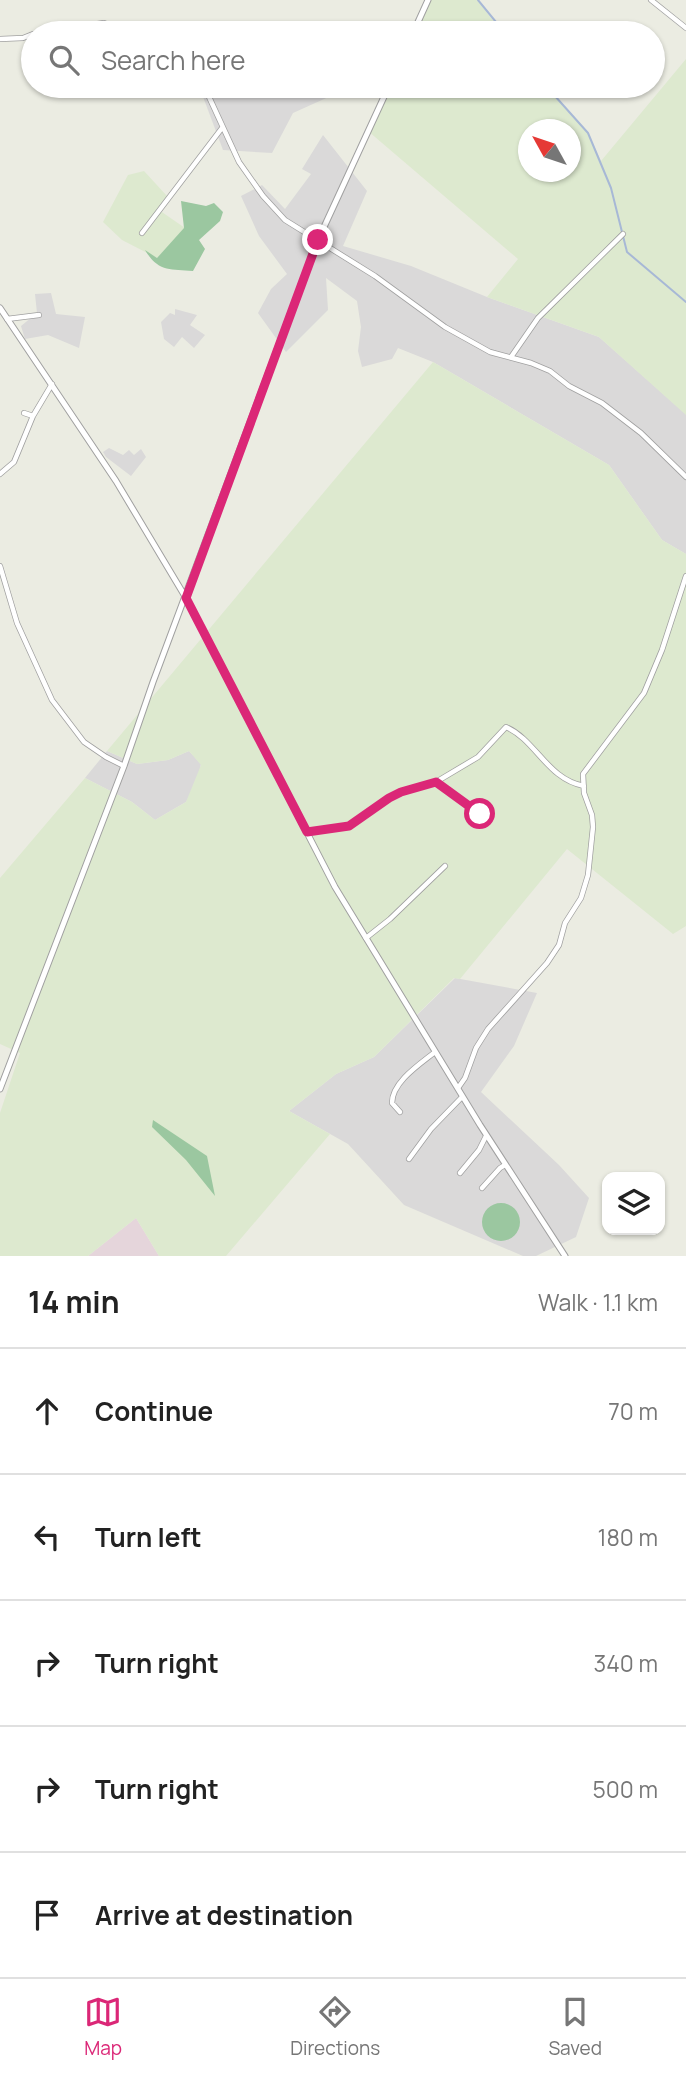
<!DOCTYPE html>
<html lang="en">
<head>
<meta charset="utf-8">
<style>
  :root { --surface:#fff; --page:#f6f6f6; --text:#222; --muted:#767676; --line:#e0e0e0; --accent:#db2777 }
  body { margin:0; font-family:Manrope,sans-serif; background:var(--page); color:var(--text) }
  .controls { position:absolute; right:21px; bottom:21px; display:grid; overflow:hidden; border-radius:14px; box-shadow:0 2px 5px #0004 }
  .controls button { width:63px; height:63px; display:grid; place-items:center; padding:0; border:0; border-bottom:2px solid var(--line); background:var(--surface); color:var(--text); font:35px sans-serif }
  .compass { position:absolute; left:518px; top:119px; width:63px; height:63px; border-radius:50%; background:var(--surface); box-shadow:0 2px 5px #0004; rotate:310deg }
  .stop { position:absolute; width:21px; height:21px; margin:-16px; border:5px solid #db2777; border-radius:50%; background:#fff }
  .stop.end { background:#db2777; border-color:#fff; box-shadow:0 2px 7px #0008 }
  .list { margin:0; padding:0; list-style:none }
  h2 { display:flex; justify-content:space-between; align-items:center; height:91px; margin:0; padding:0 28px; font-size:30px }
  h2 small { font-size:23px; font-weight:400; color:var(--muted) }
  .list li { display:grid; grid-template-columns:46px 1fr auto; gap:21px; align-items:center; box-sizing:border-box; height:126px; padding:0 28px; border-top:2px solid var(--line) }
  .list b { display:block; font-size:26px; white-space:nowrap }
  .list em { font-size:23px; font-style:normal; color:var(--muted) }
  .icon { flex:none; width:38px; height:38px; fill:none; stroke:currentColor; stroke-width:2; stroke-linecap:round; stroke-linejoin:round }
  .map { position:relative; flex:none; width:686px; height:1256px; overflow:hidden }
  .search { position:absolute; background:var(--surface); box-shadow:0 2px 5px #0004; left:21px; right:21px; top:21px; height:77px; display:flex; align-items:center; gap:18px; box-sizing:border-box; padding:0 24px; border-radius:38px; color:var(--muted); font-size:26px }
  .sheet { height:721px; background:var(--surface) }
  nav { display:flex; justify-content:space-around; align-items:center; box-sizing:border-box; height:98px; border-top:2px solid var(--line); background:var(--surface); font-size:19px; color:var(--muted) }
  nav a { display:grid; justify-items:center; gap:4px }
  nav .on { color:var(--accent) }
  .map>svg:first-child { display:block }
  .residential { fill:#dad9d9 }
  .industrial { fill:#e5d5db }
  .farmland { fill:#dde9cf; fill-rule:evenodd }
  .forest { fill:#9bc7a0 }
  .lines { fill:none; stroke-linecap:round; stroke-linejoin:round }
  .stream { stroke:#a7b8d6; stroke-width:2 }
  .minor-casing { stroke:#a0a0a0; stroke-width:6 }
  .tertiary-casing { stroke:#a0a0a0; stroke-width:7 }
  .minor { stroke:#fff; stroke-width:4.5 }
  .tertiary { stroke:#fff; stroke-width:5 }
  .route { stroke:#db2777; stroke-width:9 }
</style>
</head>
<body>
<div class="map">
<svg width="686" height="1256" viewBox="0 0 686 1256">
  <rect width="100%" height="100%" fill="#ebece2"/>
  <path class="residential" d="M199,86L302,87L353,86L293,113L272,153L223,150Z
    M323,135L367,191L343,246L411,266L487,297L599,337L686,414V554L662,540L609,465L433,362L398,348L392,359L362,367L358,351L361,327L357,301L326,278L328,310L286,352L258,313L271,289L287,274L259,236L241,196L262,185L285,209L311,174L302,169Z
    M51,293L56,314L85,317L79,348L48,335L25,339L21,326L37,313L35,294Z
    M175,309L197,315L190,325L205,335L194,348L182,337L174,347L164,339L161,322L170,313L175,315Z
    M109,448L123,455L129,450L134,455L141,449L146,457L131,476L106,457L103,452Z
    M107,751L137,764L168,760L189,751L201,764L197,781L186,802L155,820L132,802L85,778Z
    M455,978L537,993L514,1046L481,1092L559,1165L589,1198L576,1237L536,1256H523L404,1205L348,1144L289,1111L336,1074L374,1057Z"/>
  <path class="industrial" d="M136,1218L159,1256H88Z"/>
  <path class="farmland" d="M428,0H477L503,33H413Z
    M686,59V415L599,337L487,297L518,259L368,131L389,86H547L588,133L601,161ZM528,130H570V172H528Z
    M144,171L167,196L159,210L185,228L157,258L122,240L103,222L128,175Z
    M433,362L609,465L662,540L686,554V926L673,934L567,849L460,979L454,978L374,1057L336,1074L289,1111L330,1134L226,1256H159L136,1218L88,1256H0V1113L20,1053L0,1044V878L85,778L132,802L155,820L186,802L201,765L189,751L168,760L137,764L107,751Z"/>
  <path class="forest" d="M181,201L206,206L214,203L223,212L220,221L199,240L205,249L193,271C170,269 158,272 145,250L157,258L184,228Z
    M153,1120L207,1156L215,1196L186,1160L152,1127Z
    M482 1222a19 19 0 1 1 38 0a19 19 0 1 1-38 0Z"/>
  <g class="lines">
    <path class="stream" d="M478,0L505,33
      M546,86L588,133L611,188L627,252L686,302"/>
    <defs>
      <path id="minor" d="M651,0L686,28
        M37,33L104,23L129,33
        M0,39L23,38L33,34
        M204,86L239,162L263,196L285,220L375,276L445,327L490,352L531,363L550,371L569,386L602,403L641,433L686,477
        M142,233L222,128
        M7,319L39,315
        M511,357L538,318L623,234
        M24,413L33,416
        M0,474L14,462L33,416L52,384
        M0,566L17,623L52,700L84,742L106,757L124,766
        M436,782L479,814
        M307,832L349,826L389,798L401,792L436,782L478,757L506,727C536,740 547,779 584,786
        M366,938L390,919L445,866
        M458,1088L465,1078L476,1048L488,1029L547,963L559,945L565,923L581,898L588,875L593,827L592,815L584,793L583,774L644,693L662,650L686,576
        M400,1112L392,1103C392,1082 420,1064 435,1052
        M409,1159L431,1129L462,1097
        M460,1173L479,1150L486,1136
        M482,1188L500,1168L505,1165"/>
      <path id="tertiary" d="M413,33L428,0
        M0,308L116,481L186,598L335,887L480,1125L565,1256
        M0,1089L124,766L153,682L318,240L389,86"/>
    </defs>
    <use href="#minor" class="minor-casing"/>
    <use href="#tertiary" class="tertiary-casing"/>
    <use href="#minor" class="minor"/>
    <use href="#tertiary" class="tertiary"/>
  </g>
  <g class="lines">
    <path class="route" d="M318,240L186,598L307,832L349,826L389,798L401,792L436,782L480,814"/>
  </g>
</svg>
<div class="controls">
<button><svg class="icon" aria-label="layers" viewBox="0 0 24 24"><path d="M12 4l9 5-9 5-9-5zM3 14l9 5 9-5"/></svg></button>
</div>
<svg class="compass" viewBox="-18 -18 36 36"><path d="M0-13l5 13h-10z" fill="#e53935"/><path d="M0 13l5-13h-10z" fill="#767676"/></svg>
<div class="stop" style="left:480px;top:814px"></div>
<div class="stop end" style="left:318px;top:240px"></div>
<div class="search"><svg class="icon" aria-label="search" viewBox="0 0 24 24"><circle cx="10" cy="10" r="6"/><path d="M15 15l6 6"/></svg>Search here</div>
</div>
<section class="sheet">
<h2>14 min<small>Walk · 1.1 km</small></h2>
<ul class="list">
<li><svg class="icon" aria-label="ahead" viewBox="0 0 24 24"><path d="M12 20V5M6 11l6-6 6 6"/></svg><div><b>Continue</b></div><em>70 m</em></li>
<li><svg class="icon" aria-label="left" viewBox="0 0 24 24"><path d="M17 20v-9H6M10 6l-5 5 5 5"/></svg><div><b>Turn left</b></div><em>180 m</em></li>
<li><svg class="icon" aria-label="right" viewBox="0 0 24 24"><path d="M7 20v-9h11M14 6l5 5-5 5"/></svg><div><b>Turn right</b></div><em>340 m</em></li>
<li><svg class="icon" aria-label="right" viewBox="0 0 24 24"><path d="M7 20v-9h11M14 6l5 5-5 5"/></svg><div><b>Turn right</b></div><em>500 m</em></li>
<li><svg class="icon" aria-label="arrive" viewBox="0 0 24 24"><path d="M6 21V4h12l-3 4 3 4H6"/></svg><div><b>Arrive at destination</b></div></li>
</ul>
</section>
<nav>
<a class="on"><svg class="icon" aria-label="map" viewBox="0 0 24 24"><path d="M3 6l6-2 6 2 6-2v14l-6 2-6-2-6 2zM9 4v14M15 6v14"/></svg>Map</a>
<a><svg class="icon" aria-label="directions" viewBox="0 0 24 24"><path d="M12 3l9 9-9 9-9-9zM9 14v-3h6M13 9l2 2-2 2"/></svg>Directions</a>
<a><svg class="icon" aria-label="saved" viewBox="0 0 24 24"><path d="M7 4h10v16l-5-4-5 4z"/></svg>Saved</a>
</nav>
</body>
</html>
